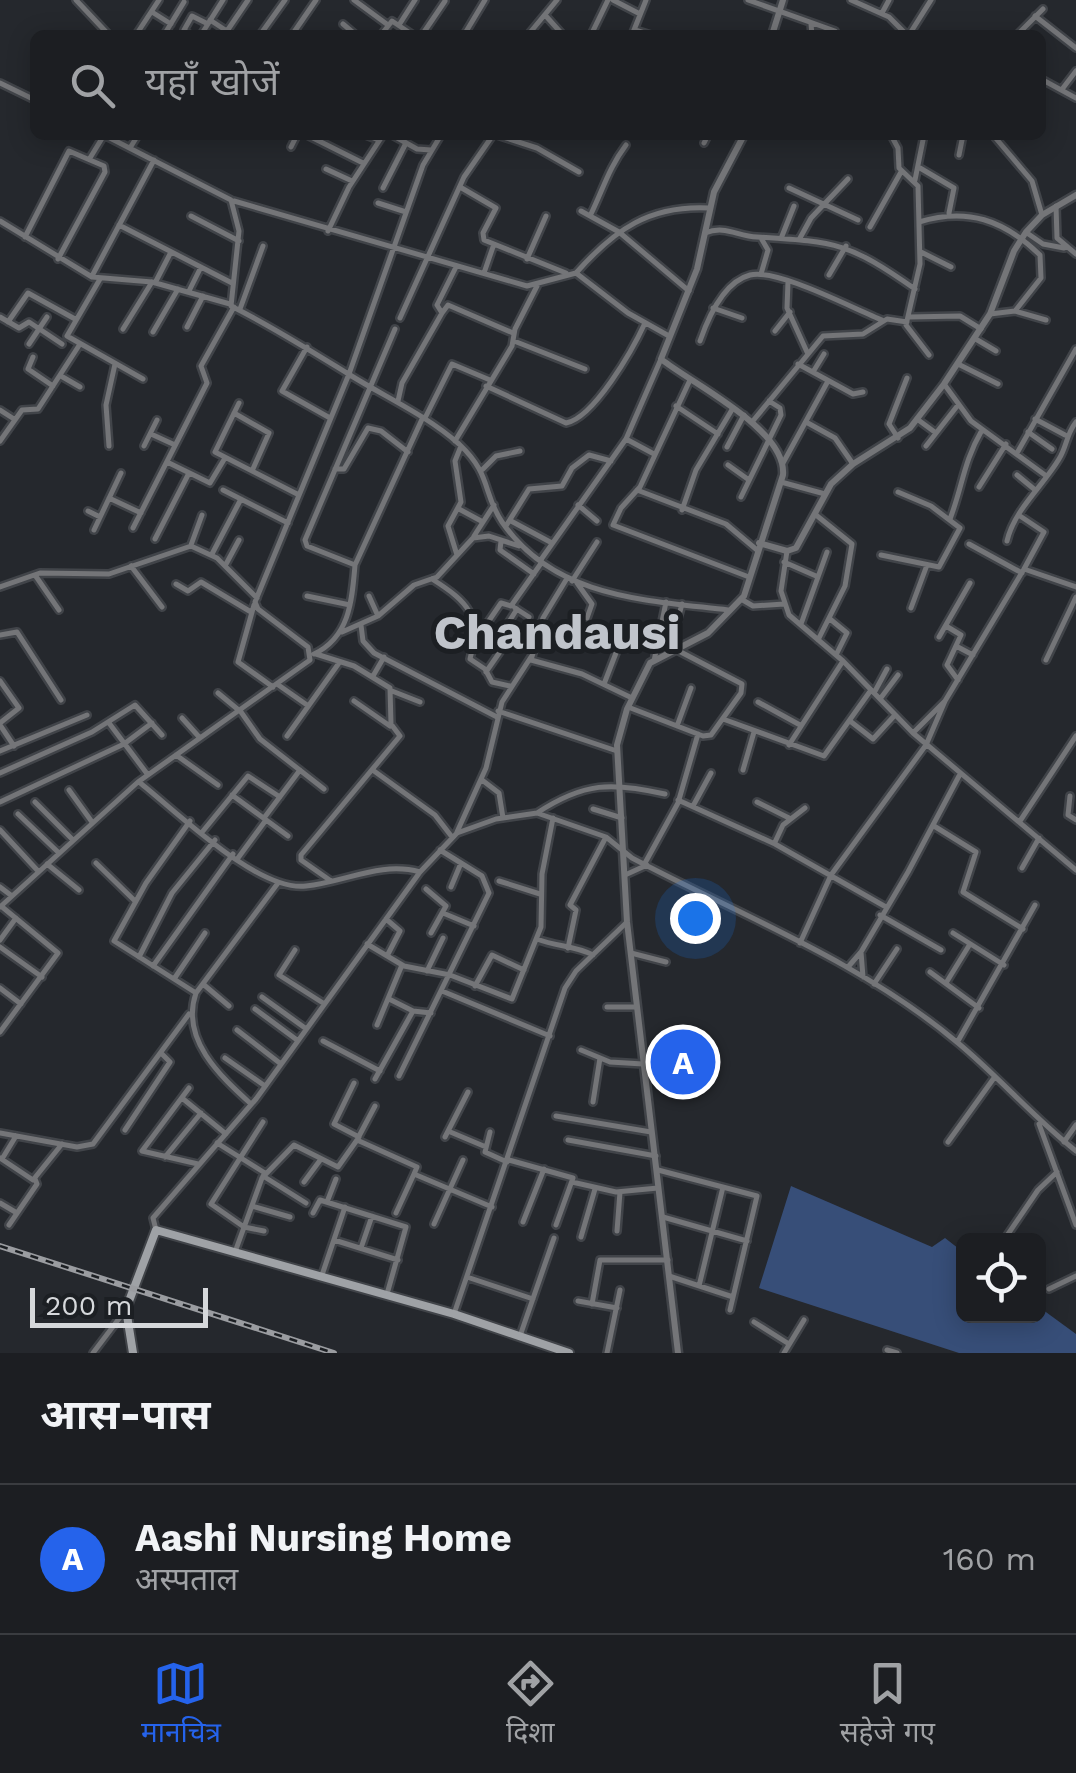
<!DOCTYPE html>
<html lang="hi">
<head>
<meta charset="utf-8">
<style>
  :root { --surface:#1c1e22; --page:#292b2f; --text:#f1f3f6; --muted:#a0a2a5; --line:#3a3c40; --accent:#2563eb }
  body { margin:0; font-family:"Work Sans","Noto Sans Devanagari",sans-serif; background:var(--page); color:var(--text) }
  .controls { position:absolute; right:30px; bottom:30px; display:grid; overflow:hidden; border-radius:15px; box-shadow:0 5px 25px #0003 }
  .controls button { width:90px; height:90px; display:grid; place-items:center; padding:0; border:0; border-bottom:2px solid var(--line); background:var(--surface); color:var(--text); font:50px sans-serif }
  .scale { position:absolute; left:30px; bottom:25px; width:178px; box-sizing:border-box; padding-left:10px; border:5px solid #d6d8db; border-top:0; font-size:28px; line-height:35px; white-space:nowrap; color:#d6d8db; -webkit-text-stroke:8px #1c1f23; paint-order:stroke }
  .you { position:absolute; left:695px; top:918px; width:35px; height:35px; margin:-25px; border:8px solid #fff; border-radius:50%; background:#1a73e8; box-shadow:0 0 0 15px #1a73e833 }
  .badge { display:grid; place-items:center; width:65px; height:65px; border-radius:50%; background:var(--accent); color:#fff; font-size:32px; font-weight:700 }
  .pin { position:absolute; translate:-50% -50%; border:5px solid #fff; box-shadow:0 2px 10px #0006 }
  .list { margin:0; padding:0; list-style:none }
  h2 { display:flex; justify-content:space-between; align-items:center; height:130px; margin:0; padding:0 40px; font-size:42px }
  h2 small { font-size:32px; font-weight:400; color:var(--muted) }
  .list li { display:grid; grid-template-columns:65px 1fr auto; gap:30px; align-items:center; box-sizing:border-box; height:150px; padding:0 40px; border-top:2px solid var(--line) }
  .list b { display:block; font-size:38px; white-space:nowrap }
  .list p { margin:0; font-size:32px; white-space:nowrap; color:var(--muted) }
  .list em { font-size:32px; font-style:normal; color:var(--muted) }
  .icon { flex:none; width:55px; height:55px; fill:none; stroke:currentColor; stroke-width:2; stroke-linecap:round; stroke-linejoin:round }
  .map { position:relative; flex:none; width:1076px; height:1353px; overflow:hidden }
  .search { position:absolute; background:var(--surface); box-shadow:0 5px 25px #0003; left:30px; right:30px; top:30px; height:110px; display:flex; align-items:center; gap:25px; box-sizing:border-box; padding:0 35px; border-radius:15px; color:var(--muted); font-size:38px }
  .sheet { height:280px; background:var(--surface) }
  nav { display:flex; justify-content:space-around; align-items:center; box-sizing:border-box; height:140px; border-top:2px solid var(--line); background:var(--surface); font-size:28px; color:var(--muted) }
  nav a { display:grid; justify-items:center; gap:5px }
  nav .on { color:var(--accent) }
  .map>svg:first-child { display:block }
  .green { fill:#374e78 }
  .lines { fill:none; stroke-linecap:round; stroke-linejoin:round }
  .minor-casing { stroke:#414449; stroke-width:10 }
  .tertiary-casing { stroke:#414449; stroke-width:11 }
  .secondary-casing { stroke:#414449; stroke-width:12 }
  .minor { stroke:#747578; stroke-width:5 }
  .tertiary { stroke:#747578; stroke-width:6 }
  .secondary { stroke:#9fa2a6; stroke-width:8 }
  .rail-casing { stroke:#9a9ca0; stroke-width:6 }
  .rail { stroke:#1c1f23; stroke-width:2.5; stroke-dasharray:8; stroke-linecap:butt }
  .labels { text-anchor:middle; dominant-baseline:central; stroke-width:10; stroke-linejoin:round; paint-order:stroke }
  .town-label { font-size:48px; font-weight:bold; fill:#c0c4cb; stroke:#1c1f23 }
</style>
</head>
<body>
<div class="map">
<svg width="1076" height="1353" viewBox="0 0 1076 1353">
  <rect width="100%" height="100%" fill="#25282d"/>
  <path class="green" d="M791,1186L932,1247L945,1238L963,1252L964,1316H1038L1039,1307L1076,1334V1353H959L759,1288Z"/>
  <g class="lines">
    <defs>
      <path id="minor" d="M76,0L109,35
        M354,0L388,25
        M613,0L640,14
        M748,0L835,31
        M851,0L889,17L907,35
        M152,12L171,24
        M882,13L889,0
        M545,15L563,35
        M1035,16L1076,48
        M210,20L233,35
        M343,24L356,35
        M811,24L812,35
        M399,25L415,0
        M635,30L651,35
        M227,31L248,0
        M136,35L159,0
        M164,35L184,2
        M190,35L184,30L192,16L208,24
        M201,35L223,0
        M260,35L285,0
        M292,35L316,0
        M324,35H335
        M381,35L392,21L413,35
        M422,35L445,1
        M464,35L485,0
        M528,35L557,0
        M591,35L608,0
        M632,35L646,0
        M909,35L931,0
        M1017,35L1043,9
        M1041,79L1076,98
        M0,83L35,100
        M1063,88L1076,71
        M104,135L231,200L239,231L231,306C273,327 311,351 350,375C387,398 426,415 459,444C492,475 482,492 502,522C554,598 645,600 728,610
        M307,135L363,163
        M366,135L376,139
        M392,135L417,149L431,150
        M497,135L537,148L579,172
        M891,135L898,148L899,168L918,186L920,264L906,325L929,355
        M993,135L1032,181L1042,215
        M704,143L708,135
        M291,147L297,135
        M130,148L138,135
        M959,155L963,135
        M90,158L104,135
        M920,168L954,188L949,213
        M326,169L352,181
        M915,180L924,135
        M460,187L496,208L483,233L484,240L566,273
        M383,188L406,143
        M789,188L858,220
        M234,201L527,286L576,273L628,313L669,336
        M378,203L406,212
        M1056,206L1057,238L1076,254
        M581,211L619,232L689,291
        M191,216L239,241
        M590,216C603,190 608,169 626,145
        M0,221L92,277L152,282L230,304
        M919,222C967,207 1004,220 1040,255L1041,278L1015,311L990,314
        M119,225L232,283
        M870,227L901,172
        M328,231L349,187L383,135
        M705,233C725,225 737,236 757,237C836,242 848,242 915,289
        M1027,233L1043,244L1064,248
        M782,236L794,206
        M25,237L69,151L104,166L105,172L58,259
        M800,238L811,218L848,179
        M921,252L951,267
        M527,259L546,216
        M484,273L494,244
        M576,273C615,229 650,205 709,208
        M761,274L768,250L761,238
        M829,275L846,246
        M92,276L154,160
        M100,279L67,336L143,379
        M788,282L787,308L807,352
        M155,283L171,252
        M189,291L201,267
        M713,308L742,318
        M240,309L263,246
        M1015,311L1046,320
        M442,313L448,305L513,333
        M0,317L19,328L29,322L62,344
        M909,317L960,316L981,329
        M400,318L464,177L493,135
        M8,322L28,293L75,319
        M187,327L203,296
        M123,329L152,282
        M775,331L790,312
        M153,332L178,289
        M974,338L996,351
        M514,341L585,369
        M700,341C708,318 723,282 750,275C777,268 854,309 882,320
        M29,344L47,317
        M307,347L282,391L330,418
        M33,357L28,369L53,386
        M798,364L853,394L863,392
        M958,364L998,384
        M813,372L824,354
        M61,376L80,387
        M690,380L640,487L621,508L613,525L749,577
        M944,384L971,421L1045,475
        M486,386L566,423C594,418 633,349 645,323
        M398,401L402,383L442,313L437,305L456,267
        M239,403L215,452L299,495
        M676,406L718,434
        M0,410L14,419
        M234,413L269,433L252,471
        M425,418L452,364L490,380
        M917,419L936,433
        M1035,419L1065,435
        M752,422L823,336L863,334L887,319L907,322
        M806,422L835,438L853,464
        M1028,432L1052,449
        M151,434L175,445
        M898,438L889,424L907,378
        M626,439L654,454
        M0,441L22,410L38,409L80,344
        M455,441L512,346L515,329L537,286
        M109,446L106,405L115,364
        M144,446L157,420
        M926,446L958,405
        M727,447L744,415
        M1017,453L1076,349
        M167,462L210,483L225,458
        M783,463L828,381
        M728,465L749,480
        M335,469H344L368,428L381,431L408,452
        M483,469L496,456L520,451
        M1017,475L1034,489
        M781,482L825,494
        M979,487L1006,444
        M223,490L288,523
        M637,490L726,524L757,550
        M741,497L781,415L780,408L769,401
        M109,498L141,513
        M578,505L597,521
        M459,509L483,522
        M682,510L696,470L733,408
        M88,511L100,517
        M816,515L852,544L845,586L818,640
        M1020,516L1044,532L1024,569
        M950,519C963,485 963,463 982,430
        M511,521L552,543
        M506,526L529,489L562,486L572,468L589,455L611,461
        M133,528L207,383L201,366L234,307
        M94,530L121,473
        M474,536L494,505
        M155,539L189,473
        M501,541L500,550L534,574
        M1007,541C1014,510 1043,486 1059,459C1067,446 1066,435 1076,422
        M969,544L1022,573
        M191,545L202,515
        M787,551L781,591L789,615L843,661L913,733L1076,870
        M212,554L241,499
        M457,555L448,526L461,502L455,461L461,446
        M881,555L939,567L960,528L931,506L898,492
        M540,561L626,439L661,359
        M784,562L816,576
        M355,565L307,546L305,540L395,329
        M131,566L162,607
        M225,566L239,540
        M35,575L59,610
        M432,579C470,603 481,616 470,659L485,669L492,682L510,686
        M566,580L543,618L531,660L582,674L632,698
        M572,581L597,542
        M577,583L592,604L587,618
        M176,584L188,591L201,582L251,612
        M0,587L40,573L109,574L191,546L217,558L257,598
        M307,596L350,605
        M369,596L378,616
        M741,599L753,606L784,604
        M254,605L238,662L273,687
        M515,608L529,617
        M911,608L927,565
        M830,619L847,633L836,655
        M801,624L827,552
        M361,625L363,641L374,653L497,717
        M946,626L961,635L947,665L958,680
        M477,630L484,628L501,603L511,606L542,562
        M342,632L378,616L414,585L437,577L473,538L489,536L519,546
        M0,635L17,632L61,700
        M939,637L970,583
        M956,646L973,655
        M582,647L608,637L621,640L604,684
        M669,652L682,604
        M314,654C350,637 352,600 355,565L423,417
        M316,654L354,666L390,688L391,724L400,736L301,855V860L331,881
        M1046,660L1076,597
        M654,661L666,602
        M486,672L504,646L507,625L517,609
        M373,676L384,657
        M0,681L19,708L0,723
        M277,684L307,705
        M392,691L420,702
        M218,693L241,712L260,739L324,789
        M874,693L887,669
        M880,699L898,675
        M354,701L390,726
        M758,702L800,725
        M628,707L703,736L711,735L741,693L742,684L675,649
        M498,711L617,751
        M182,718L200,738
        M723,719L824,756L871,690
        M850,721L873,739L895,715
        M109,723L148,775
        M0,725L14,746
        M677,726L691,688
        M913,733L945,701L1024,569L1076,587
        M287,736L339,663
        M789,745L843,661
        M0,751L87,715
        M176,755L218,785
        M743,770L754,732
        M374,771L435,815L452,837
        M0,773L92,732L135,705L162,735
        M482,780L499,793L503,818
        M139,782C177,812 258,892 306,886C345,882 381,861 420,872
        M69,790L92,822
        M232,795L288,836
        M1070,796L1068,815L1076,820
        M678,800L775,844L886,907
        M0,802L124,744L152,723
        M35,802L73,840
        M757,802L789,818
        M693,806L711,773
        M593,809L622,818
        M537,813C584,782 612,782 665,794
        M18,814L59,853
        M264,818L300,770
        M190,821L146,883L114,941L196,993
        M1020,821L1076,736
        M934,826L976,852L963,892L1023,929
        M0,830L38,871
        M203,831L248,776L280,797
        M457,832L486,768L502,702L531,657
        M775,842L783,825L805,808
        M238,858L266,820
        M96,863L135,901
        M645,863L678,803L698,734
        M47,864L79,890
        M1022,868L1039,838
        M625,875L647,865
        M499,881L540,894
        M0,887L12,896
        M451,887L461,863
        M426,889L446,906L431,933
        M0,907L138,782L310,660L308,647L258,609L255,602L349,374L423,165L441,135
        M443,913L474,926
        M880,915L941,950
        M386,919L400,931L387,956
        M953,933L1004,965
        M537,939C557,947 574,945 593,955
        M0,940L16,918
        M800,943L831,875L926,745L945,701
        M367,944L404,966L450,975L512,999L541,927L542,874L553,818
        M0,947L42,977
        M568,948L576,910L570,905L606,837
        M295,950L279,975L323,1003
        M861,952L863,977
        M631,953L666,962
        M139,957L172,893L215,840
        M153,966L233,854
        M848,967L861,952L908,872L959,776
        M427,971L443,938
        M930,972L979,1008
        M174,979L205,933
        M946,983L970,944
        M203,984L229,1006
        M874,984L897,949
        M475,986L492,955L524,970
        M0,988L21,1004
        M442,991L550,1036
        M262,997L305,1028
        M389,999L413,1011
        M607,1007H637
        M255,1009L297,1040
        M377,1025L402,965
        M237,1030L281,1064
        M0,1032L58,953L1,906
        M323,1041L380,1071
        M958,1041L1035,905
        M581,1050L610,1062L643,1064
        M225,1058L265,1086
        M399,1076L489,893L482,876L440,850
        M375,1079L413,1011L431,1013
        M354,1083L334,1124L359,1137
        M189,1088L142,1151L198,1164
        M182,1098L226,1134
        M593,1102L600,1058
        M251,1104C220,1076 180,1039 196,993L278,883
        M556,1116L651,1132
        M263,1122L211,1204L244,1227L264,1231
        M1039,1124L1076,1225
        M125,1130L170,1062L161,1053
        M448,1131L486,1147
        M490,1132L485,1152L507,1162
        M0,1133L77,1147L93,1144L189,1014
        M445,1137L468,1092
        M358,1138L375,1106
        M568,1140L656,1156
        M948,1142L994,1078
        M1064,1142L1076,1125
        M217,1143L265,1173
        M165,1157L201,1113
        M0,1158L33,1180L62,1144
        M2,1159L16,1136
        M509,1160L573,1178L556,1225
        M658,1170L757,1196L730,1310
        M263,1176L306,1203
        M304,1182L321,1159
        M572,1182L616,1192L658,1188
        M327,1202L336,1179
        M0,1203L17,1213
        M252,1206L290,1217
        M313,1213L320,1200L406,1227L387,1294
        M396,1213L414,1174
        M663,1217L747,1241
        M523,1222L544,1169
        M434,1224L463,1160
        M9,1225L37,1184L35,1179
        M156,1230L153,1218L256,1099L420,872L457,833L496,819L537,813L606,837L632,858C742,916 862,962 958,1043C999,1077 1034,1118 1076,1151
        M617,1231L620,1192
        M581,1237L595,1189
        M334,1240L398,1260
        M1004,1240L1038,1190L1057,1172
        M361,1248L372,1216
        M235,1252L262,1178L294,1145L338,1167L357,1140L417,1167L414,1174L492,1207
        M322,1275L345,1207
        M669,1276L733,1297
        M467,1277L533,1299
        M699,1286L723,1187
        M1049,1289L1076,1276
        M578,1301L617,1308
        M592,1304L600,1260H668
        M454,1314L565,988L576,971L627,922
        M754,1322L789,1344
        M520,1336L554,1238
        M887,1350L897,1353
        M93,1353L124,1312
        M607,1353L620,1290
        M784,1353L804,1320"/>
      <path id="tertiary" d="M772,35L783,0
        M759,543L787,551L796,548L831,484L853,464L910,428L944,384L990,314L1014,251L1026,232L1042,215L1076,195
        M678,1353L627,922L617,745L627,709L650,663L708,633L744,596L783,475C787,429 692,384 661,359L697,269L714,192L744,135"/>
      <path id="secondary" d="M133,1353L126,1309L156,1230L454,1314L569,1353"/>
    </defs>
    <use href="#minor" class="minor-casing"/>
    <use href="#tertiary" class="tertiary-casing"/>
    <use href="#secondary" class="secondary-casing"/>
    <use href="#minor" class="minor"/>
    <use href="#tertiary" class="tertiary"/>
    <use href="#secondary" class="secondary"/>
    <defs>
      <path id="rail" d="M0,1246L334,1353"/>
    </defs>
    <use href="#rail" class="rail-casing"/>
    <use href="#rail" class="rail"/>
  </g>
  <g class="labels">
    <g class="town-label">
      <text x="557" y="632">Chandausi</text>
    </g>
  </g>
</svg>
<div class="controls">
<button><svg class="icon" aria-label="locate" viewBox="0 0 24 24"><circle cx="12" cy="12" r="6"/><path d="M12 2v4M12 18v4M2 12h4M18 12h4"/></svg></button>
</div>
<div class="scale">200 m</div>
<div class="you"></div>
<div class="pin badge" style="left:683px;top:1062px">A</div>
<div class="search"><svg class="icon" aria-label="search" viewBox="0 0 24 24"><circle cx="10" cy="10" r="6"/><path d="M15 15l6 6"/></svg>यहाँ खोजें</div>
</div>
<section class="sheet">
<h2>आस-पास<small></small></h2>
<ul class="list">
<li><span class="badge">A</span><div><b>Aashi Nursing Home</b><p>अस्पताल</p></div><em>160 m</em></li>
</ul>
</section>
<nav>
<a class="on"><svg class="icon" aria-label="map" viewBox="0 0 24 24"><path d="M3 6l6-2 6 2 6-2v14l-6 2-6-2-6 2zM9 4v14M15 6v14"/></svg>मानचित्र</a>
<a><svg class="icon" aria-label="directions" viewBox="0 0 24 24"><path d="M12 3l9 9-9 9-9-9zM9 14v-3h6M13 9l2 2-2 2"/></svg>दिशा</a>
<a><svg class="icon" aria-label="saved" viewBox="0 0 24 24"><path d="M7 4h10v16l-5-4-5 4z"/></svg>सहेजे गए</a>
</nav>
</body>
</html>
